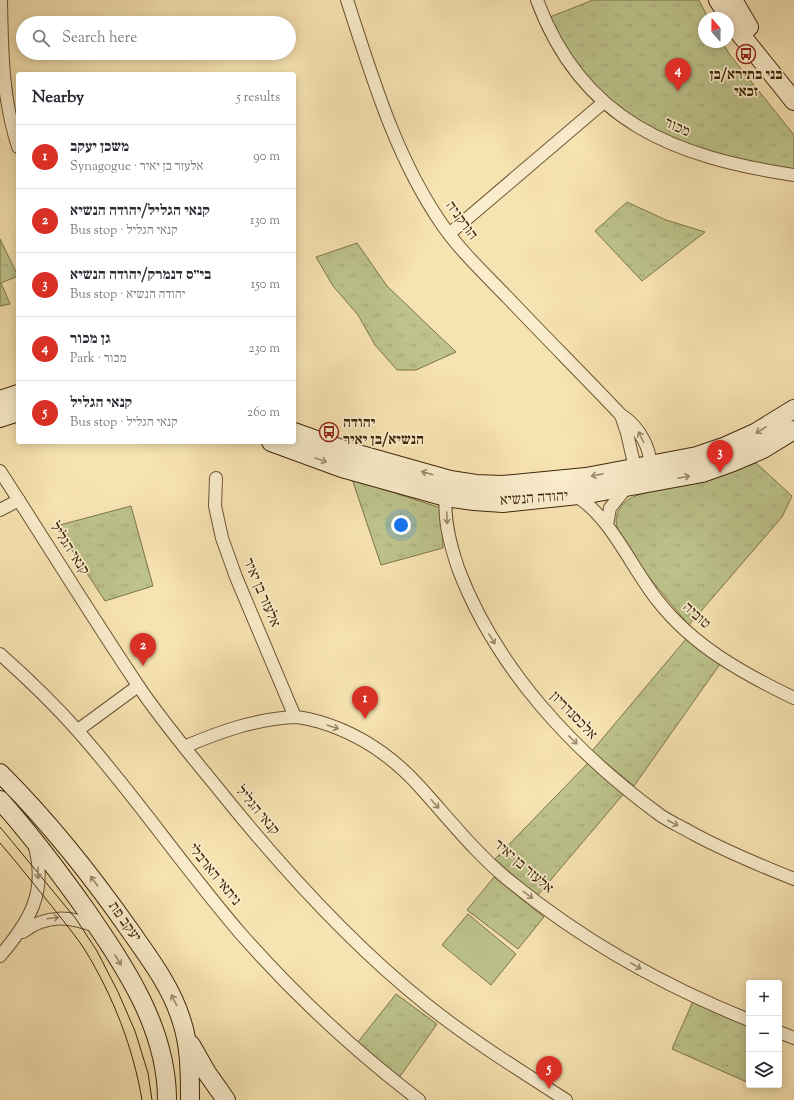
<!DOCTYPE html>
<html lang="en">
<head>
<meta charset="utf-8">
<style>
  :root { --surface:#fff; --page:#f7f7f7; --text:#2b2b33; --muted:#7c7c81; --line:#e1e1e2; --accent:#d93025 }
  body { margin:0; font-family:"Sorts Mill Goudy","Frank Ruhl Libre",serif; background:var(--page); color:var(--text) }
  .controls { position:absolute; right:12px; bottom:12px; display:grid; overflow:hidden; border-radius:4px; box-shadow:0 2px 10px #0003 }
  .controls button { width:36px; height:36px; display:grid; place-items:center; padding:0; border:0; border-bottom:1px solid var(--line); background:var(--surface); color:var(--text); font:20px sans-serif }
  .compass { position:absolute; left:698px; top:12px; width:36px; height:36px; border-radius:50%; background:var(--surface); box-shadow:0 2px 10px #0003; rotate:340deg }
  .you { position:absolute; left:401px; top:525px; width:14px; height:14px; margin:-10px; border:3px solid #fff; border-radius:50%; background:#1a73e8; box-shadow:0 0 0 6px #1a73e833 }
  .badge { display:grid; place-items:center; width:26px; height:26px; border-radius:50%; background:var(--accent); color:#fff; font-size:13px; font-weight:700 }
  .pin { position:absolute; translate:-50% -33px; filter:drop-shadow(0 1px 2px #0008) }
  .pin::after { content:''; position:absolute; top:21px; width:14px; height:12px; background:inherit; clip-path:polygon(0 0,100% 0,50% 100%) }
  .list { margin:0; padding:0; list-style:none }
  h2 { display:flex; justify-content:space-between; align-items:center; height:52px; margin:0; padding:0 16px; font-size:17px }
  h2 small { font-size:13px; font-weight:400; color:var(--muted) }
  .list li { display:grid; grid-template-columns:26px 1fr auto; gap:12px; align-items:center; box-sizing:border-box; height:64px; padding:0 16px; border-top:1px solid var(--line) }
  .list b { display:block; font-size:15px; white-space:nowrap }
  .list p { margin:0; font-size:13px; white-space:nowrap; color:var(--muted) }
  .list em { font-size:13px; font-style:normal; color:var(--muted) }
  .icon { flex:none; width:22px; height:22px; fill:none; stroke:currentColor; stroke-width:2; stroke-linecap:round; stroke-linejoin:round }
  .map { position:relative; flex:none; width:794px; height:1100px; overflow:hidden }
  .search { position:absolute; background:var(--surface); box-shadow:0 2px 10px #0003; left:16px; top:16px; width:280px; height:44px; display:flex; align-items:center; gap:10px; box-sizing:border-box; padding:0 14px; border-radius:22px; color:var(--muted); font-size:15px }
  .panel { position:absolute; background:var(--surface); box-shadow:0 2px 10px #0003; left:16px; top:72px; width:280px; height:372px; border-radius:4px }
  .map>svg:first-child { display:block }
  .grass { fill:url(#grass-tufts); stroke:#7e744a }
  .garden { fill:#bdc38b; stroke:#7e744a }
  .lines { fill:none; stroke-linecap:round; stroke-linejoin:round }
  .street-casing { stroke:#6d5534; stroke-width:14 }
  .secondary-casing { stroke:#3f260a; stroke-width:20 }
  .street { stroke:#faedcc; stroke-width:12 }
  .secondary { stroke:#faedcc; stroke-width:18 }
  .tram { stroke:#3f260a; stroke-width:1 }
  .oneway { stroke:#9c8a6b }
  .labels { text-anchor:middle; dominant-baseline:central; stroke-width:3.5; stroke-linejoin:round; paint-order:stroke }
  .poi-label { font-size:15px; font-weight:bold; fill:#3f260a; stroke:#faedcc }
  .street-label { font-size:15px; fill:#3f260a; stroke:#faedcc }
</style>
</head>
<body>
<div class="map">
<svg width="794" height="1100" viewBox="0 0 794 1100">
  <defs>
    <pattern id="grass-tufts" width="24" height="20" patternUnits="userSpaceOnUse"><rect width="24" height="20" fill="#bdc38b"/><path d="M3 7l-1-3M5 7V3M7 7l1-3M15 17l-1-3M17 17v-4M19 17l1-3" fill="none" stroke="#a4a777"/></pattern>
  </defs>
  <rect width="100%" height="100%" fill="#f7e3b1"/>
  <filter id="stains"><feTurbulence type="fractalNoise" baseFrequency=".005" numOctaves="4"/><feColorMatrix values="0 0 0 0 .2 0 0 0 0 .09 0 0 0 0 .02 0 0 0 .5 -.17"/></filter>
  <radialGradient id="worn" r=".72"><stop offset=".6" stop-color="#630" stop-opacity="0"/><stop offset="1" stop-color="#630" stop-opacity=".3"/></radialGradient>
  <path class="grass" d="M593,0H699L708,18H704V42H722L730,55L794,135V170L706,152L626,116L587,79L564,47L550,17Z
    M627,202L666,220L705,232L642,281L595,231Z
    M0,239L18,276L1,283L10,304L0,306Z
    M357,243L387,286L456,352L416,370H397L375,345L358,315L333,286L316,257Z
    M756,463L792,496L782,517L689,625C674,607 616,542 616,521C616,511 624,501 633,497C645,491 667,489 680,485C706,479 731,471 756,463Z
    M352,479L441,508L443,548L381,565Z
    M131,506L153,586L105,601L56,526Z
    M686,639L720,664L634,786L592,751Z
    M590,761L626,791L537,896L495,859Z
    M494,877L544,917L518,949L467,910Z
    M396,994L437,1024L399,1078L358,1042Z
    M693,1001L749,1025V1083L672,1049Z"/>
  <path class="garden" d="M468,914L516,954L491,985L442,945Z"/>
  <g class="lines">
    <defs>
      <path id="street" d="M1,0C2,53 2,96 18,147
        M347,0C372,76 395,156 441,223C460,251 486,275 509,299C546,338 584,376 621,415C638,425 654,451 649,471
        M537,0C582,122 675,157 794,175
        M449,234L604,102
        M621,415L627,433L635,468L638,473
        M0,471C46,542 90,614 137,684C161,720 189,753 216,786C279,865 348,942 427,1005C471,1040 519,1070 566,1100
        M216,478L215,506L222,538L236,577L295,717
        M447,490C442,515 450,544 458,568C496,669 574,752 660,815C670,822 682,827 692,833C725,851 759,865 794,879
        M576,496C611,517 632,569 658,601C693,646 744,674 794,698
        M0,510L19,500
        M607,525L610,508L627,487
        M0,654C27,678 53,703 77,730C135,795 184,868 241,934C293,993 356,1052 419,1100
        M78,730L138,686
        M184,747C219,732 255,719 294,717C302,717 312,720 320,722C360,734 393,757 420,787C449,819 477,855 511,882C582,940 664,986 749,1020
        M23,932C47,914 70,916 97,927
        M0,956C30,921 48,891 34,844
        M779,1032L794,1038"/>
      <path id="secondary" d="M718,0L737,30L794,101
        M733,0L749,27
        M0,400L18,394
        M0,418L18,412
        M294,432L347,451L450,480L476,484L502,485L586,477L697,456L726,446L755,433L794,409
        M271,442L342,468L446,497L474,501L503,503L588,494L702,473L733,462L763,449L794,430
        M0,773C49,822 92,876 131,932C150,959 171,987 181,1019C190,1045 190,1073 190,1100
        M0,800C31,835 59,872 86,910C125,967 167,1028 167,1100
        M191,1045L207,1073L226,1100"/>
    </defs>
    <use href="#street" class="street-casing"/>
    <use href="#secondary" class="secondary-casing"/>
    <use href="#street" class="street"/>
    <use href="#secondary" class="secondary"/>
    <path class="tram" d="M0,827L76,919L97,951L118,992L135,1031L148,1073L152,1100
      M0,843C19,865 36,887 54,909C64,922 76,936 85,950C113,996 133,1047 142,1100"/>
  </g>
  <defs><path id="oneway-shaft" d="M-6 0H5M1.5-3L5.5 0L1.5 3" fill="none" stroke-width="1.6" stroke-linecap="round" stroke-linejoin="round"/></defs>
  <g class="oneway">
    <use href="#oneway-shaft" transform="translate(761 430) rotate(149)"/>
    <use href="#oneway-shaft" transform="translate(641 437) rotate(-116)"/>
    <use href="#oneway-shaft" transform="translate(321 460) rotate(20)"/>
    <use href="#oneway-shaft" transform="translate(427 473) rotate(-164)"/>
    <use href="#oneway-shaft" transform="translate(597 475) rotate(169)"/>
    <use href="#oneway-shaft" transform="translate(684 477) rotate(-12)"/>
    <use href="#oneway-shaft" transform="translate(447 518) rotate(88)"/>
    <use href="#oneway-shaft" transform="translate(492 639) rotate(58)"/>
    <use href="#oneway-shaft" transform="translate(333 727) rotate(18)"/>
    <use href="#oneway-shaft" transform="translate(573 740) rotate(44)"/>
    <use href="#oneway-shaft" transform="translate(435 804) rotate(48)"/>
    <use href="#oneway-shaft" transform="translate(673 823) rotate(28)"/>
    <use href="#oneway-shaft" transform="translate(38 873) rotate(90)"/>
    <use href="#oneway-shaft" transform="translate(94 881) rotate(-127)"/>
    <use href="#oneway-shaft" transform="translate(528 895) rotate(36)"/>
    <use href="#oneway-shaft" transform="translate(53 918) rotate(-7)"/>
    <use href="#oneway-shaft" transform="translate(118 960) rotate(58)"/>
    <use href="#oneway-shaft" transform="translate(636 966) rotate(30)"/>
    <use href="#oneway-shaft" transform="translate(174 1000) rotate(-116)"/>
  </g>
  <defs>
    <symbol id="bus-ring" viewBox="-11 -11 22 22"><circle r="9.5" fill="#faedcc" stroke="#8f2418" stroke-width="1.5"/><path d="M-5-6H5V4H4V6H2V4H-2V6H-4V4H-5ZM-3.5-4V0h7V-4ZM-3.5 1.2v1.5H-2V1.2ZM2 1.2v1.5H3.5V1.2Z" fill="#8f2418"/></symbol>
  </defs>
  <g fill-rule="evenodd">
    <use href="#bus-ring" x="735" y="43" width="22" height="22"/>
    <use href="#bus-ring" x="318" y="421" width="22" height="22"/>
  </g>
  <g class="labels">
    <g class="poi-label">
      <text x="746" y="75">בני בתירא/בן<tspan x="746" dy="17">זכאי</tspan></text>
      <text x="343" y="423" text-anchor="start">יהודה<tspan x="343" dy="17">הנשיא/בן יאיר</tspan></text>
    </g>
    <g class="street-label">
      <text transform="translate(677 128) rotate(24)">מכור</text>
      <text transform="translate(461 221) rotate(54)">הורקניה</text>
      <text transform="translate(534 499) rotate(-4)">יהודה הנשיא</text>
      <text transform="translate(69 549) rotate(57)">קנאי הגליל</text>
      <text transform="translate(261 593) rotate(67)">אלעזר בן יאיר</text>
      <text transform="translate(696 616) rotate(42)">טוביה</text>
      <text transform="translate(573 716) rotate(46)">אלכסנדריון</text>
      <text transform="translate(257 811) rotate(50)">קנאי הגליל</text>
      <text transform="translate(523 867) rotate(41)">אלעזר בן יאיר</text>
      <text transform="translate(214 875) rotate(51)">ניתאי הארבלי</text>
      <text transform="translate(124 922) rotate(55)">יעקב פת</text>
    </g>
  </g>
  <rect width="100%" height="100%" filter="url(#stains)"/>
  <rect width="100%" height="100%" fill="url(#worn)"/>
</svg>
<div class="controls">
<button>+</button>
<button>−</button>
<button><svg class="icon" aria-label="layers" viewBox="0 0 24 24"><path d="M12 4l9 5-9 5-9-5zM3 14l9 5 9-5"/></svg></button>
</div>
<svg class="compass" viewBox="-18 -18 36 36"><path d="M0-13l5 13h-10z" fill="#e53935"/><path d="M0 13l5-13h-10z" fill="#7c7c81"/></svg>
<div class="you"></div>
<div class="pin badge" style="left:365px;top:719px">1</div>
<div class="pin badge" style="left:143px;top:666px">2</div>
<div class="pin badge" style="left:720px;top:473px">3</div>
<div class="pin badge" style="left:678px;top:91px">4</div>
<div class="pin badge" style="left:549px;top:1089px">5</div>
<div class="search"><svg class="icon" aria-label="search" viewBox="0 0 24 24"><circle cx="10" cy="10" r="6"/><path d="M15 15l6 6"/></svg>Search here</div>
<section class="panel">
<h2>Nearby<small>5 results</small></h2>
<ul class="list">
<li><span class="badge">1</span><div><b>משכן יעקב</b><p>Synagogue · אלעזר בן יאיר</p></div><em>90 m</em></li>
<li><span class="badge">2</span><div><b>קנאי הגליל/יהודה הנשיא</b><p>Bus stop · קנאי הגליל</p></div><em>130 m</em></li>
<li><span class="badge">3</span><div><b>בי״ס דנמרק/יהודה הנשיא</b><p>Bus stop · יהודה הנשיא</p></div><em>150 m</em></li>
<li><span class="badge">4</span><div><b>גן מכור</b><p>Park · מכור</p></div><em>230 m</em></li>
<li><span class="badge">5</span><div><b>קנאי הגליל</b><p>Bus stop · קנאי הגליל</p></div><em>260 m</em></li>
</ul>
</section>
</div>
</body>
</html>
